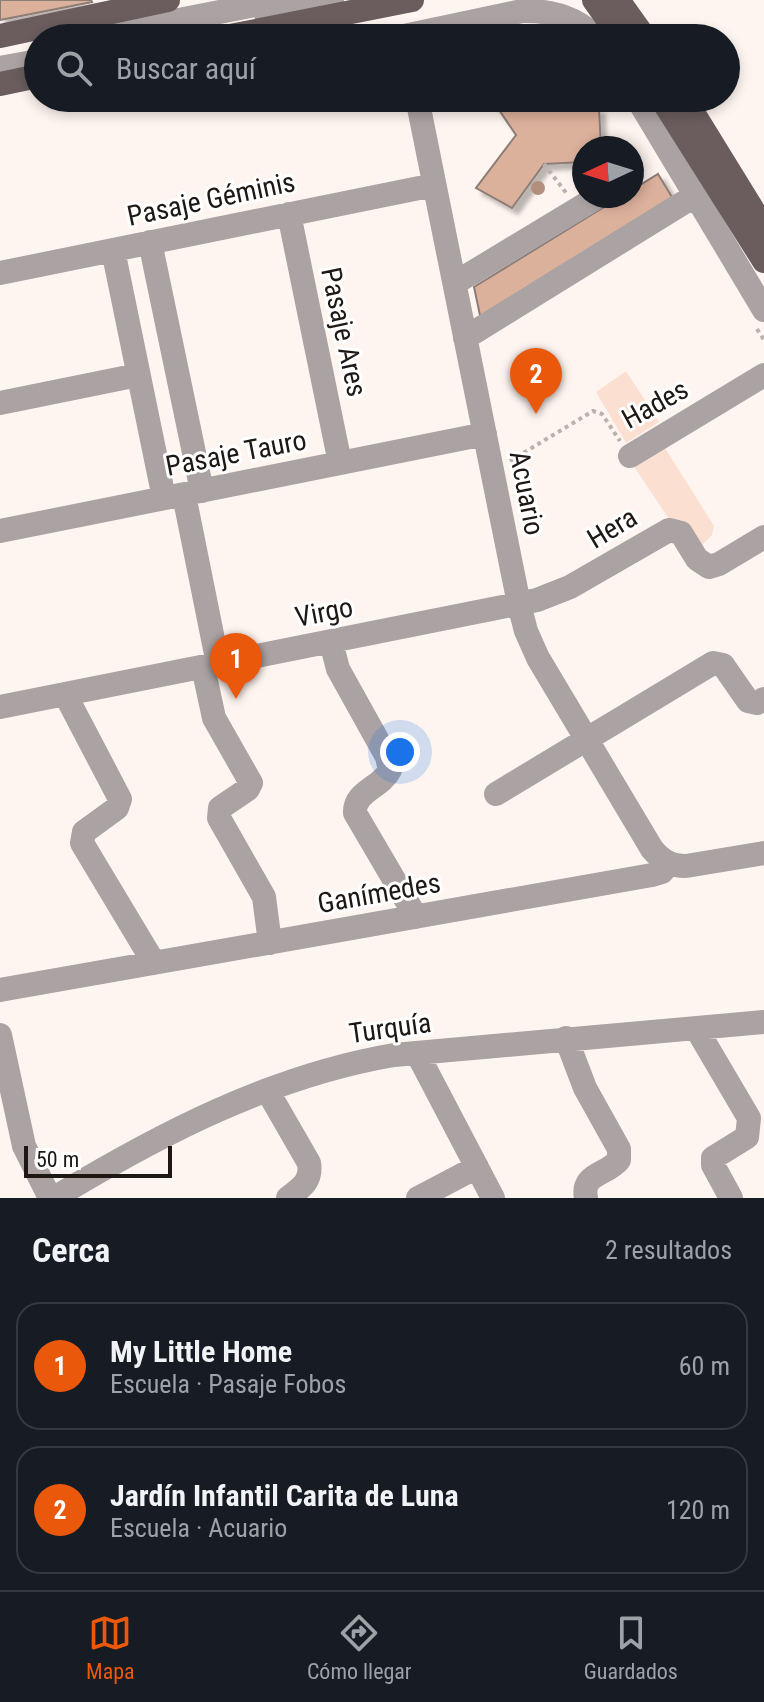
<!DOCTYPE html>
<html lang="es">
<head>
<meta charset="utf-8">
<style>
  :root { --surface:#171b24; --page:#20242c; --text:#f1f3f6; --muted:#9ea1a6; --line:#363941; --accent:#ea580c }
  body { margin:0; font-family:"Roboto Condensed",sans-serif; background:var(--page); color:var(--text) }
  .compass { position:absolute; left:572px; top:136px; width:72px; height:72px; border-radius:50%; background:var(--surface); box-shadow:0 4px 12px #0003; rotate:266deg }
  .scale { position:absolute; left:24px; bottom:20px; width:148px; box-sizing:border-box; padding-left:8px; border:4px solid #1e1815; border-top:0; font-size:22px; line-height:28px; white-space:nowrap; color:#1e1815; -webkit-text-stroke:6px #fff; paint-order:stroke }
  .you { position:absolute; left:400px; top:752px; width:28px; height:28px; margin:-20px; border:6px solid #fff; border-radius:50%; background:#1a73e8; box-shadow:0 0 0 12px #1a73e833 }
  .badge { display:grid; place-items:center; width:52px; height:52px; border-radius:50%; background:var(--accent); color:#fff; font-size:26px; font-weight:700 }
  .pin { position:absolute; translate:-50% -66px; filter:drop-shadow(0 2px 4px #0008) }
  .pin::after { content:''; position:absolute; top:42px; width:28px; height:24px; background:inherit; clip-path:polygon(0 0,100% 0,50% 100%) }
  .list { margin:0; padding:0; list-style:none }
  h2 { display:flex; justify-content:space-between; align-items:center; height:104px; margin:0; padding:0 32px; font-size:34px }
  h2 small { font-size:26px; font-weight:400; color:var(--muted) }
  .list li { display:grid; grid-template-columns:52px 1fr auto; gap:24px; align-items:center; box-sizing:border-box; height:128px; margin:0 16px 16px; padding:0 16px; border:2px solid var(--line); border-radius:24px }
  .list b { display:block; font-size:30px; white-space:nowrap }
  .list p { margin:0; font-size:26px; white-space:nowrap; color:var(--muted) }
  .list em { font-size:26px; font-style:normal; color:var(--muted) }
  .icon { flex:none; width:44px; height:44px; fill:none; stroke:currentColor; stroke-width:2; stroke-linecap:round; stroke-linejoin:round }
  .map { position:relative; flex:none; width:764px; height:1198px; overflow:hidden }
  .search { position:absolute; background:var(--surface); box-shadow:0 4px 12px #0003; left:24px; right:24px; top:24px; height:88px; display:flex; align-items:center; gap:20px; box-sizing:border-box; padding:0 28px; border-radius:44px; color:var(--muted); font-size:30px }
  .sheet { height:392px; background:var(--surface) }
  nav { display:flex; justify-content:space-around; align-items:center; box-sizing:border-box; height:112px; border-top:2px solid var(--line); background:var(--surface); font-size:22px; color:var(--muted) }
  nav a { display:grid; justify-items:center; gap:4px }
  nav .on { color:var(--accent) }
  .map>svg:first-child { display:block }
  .green { fill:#fbe0d2 }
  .building { fill:#dcb19c; stroke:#8c7d76; stroke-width:2; filter:url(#shadow) }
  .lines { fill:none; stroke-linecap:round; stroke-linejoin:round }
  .path { stroke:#bbb2ad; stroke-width:4; stroke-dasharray:4 4; stroke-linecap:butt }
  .minor { stroke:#aaa2a3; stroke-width:24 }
  .major { stroke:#6b5d5e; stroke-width:24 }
  .tree { fill:#b18f7c }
  .labels { text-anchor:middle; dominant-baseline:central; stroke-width:6; stroke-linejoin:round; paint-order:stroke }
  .street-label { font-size:28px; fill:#1e1815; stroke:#fff }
</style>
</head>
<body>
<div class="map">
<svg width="764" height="1198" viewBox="0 0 764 1198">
  <defs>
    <filter id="shadow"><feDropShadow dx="6" dy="6" stdDeviation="2" flood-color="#0004"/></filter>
  </defs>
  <rect width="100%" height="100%" fill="#fff5f0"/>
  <path class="green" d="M626,371L659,422L626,443L596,392Z
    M662,443L714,526L712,535L702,545L681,537L631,462Z"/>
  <path class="building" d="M0,0H91L92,2L0,20Z
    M491,98H540L548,109L599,108L601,148H584V162L544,164L512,208L476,188L516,135Z
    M658,174L675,202L481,320L474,287L622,196H632V190Z"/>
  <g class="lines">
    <path class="path" d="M599,108L612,98
      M544,164L567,194
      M757,329L764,340
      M510,461L593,411L602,414L620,441"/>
    <path class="minor" d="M266,14L332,0
      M404,36L522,11C551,10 576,17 597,38
      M87,38L281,0
      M0,68L38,61
      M417,98L519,604L526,631L538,658L652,849C662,861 671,866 686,866L764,853
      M637,98L764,310
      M289,214L340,463
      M150,242L202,491
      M113,250L164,498
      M0,273L434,185
      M455,283L599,196
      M465,338L696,195
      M0,403L138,375
      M630,456L764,375
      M184,495L218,664
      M0,531L485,434
      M331,642L338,669L387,757L390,770C381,788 354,791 355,813L416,917
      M203,667L214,718L251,783L248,789L220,808L219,818L264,897L270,943
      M65,694L120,799L117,808L84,832L82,843L154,963
      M0,707L537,600L570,587L669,530L681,533L697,559L709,567L719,564L764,537
      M496,794L713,663L723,665L748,701L757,703L764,699
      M0,990L652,875L662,872L668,864
      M696,1028L749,1118L747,1137L713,1158V1165L731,1198
      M0,1035L24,1146L50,1198
      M566,1038L585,1088L619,1149V1160C607,1175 581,1173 586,1198
      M417,1053L493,1198
      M267,1090L309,1163C312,1181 302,1187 288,1198
      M54,1198C160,1134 271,1076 394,1055L764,1022
      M418,1198L477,1167"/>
    <path class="major" d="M594,0L621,38
      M618,0L645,38
      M0,36L168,0
      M220,38L412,0
      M0,84L38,76
      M661,98L764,261
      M684,98L764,228"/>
  </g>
  <circle class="tree" cx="538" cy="188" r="7"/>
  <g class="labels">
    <g class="street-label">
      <text transform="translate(211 199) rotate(-12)">Pasaje Géminis</text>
      <text transform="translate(344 332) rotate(78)">Pasaje Ares</text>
      <text transform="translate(655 404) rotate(-29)">Hades</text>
      <text transform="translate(236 453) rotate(-11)">Pasaje Tauro</text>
      <text transform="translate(527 493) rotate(79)">Acuario</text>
      <text transform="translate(612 528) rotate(-31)">Hera</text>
      <text transform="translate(324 612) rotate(-11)">Virgo</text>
      <text transform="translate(379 893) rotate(-10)">Ganímedes</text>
      <text transform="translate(390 1028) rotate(-8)">Turquía</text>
    </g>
  </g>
</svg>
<svg class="compass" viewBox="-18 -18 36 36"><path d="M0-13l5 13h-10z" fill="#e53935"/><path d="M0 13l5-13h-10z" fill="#9ea1a6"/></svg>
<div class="scale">50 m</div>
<div class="you"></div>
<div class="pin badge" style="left:236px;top:699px">1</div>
<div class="pin badge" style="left:536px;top:414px">2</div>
<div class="search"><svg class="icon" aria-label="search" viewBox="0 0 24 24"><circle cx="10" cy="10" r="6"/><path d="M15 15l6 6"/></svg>Buscar aquí</div>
</div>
<section class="sheet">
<h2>Cerca<small>2 resultados</small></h2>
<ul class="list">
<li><span class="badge">1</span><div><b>My Little Home</b><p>Escuela · Pasaje Fobos</p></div><em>60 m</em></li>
<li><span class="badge">2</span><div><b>Jardín Infantil Carita de Luna</b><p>Escuela · Acuario</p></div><em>120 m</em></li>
</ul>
</section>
<nav>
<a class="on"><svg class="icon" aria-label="map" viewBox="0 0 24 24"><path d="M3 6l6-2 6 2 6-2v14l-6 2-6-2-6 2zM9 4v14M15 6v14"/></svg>Mapa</a>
<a><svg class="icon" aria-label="directions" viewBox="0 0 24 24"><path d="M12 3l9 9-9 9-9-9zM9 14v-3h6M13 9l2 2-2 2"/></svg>Cómo llegar</a>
<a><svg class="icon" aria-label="saved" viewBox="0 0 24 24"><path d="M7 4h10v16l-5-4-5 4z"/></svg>Guardados</a>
</nav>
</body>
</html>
